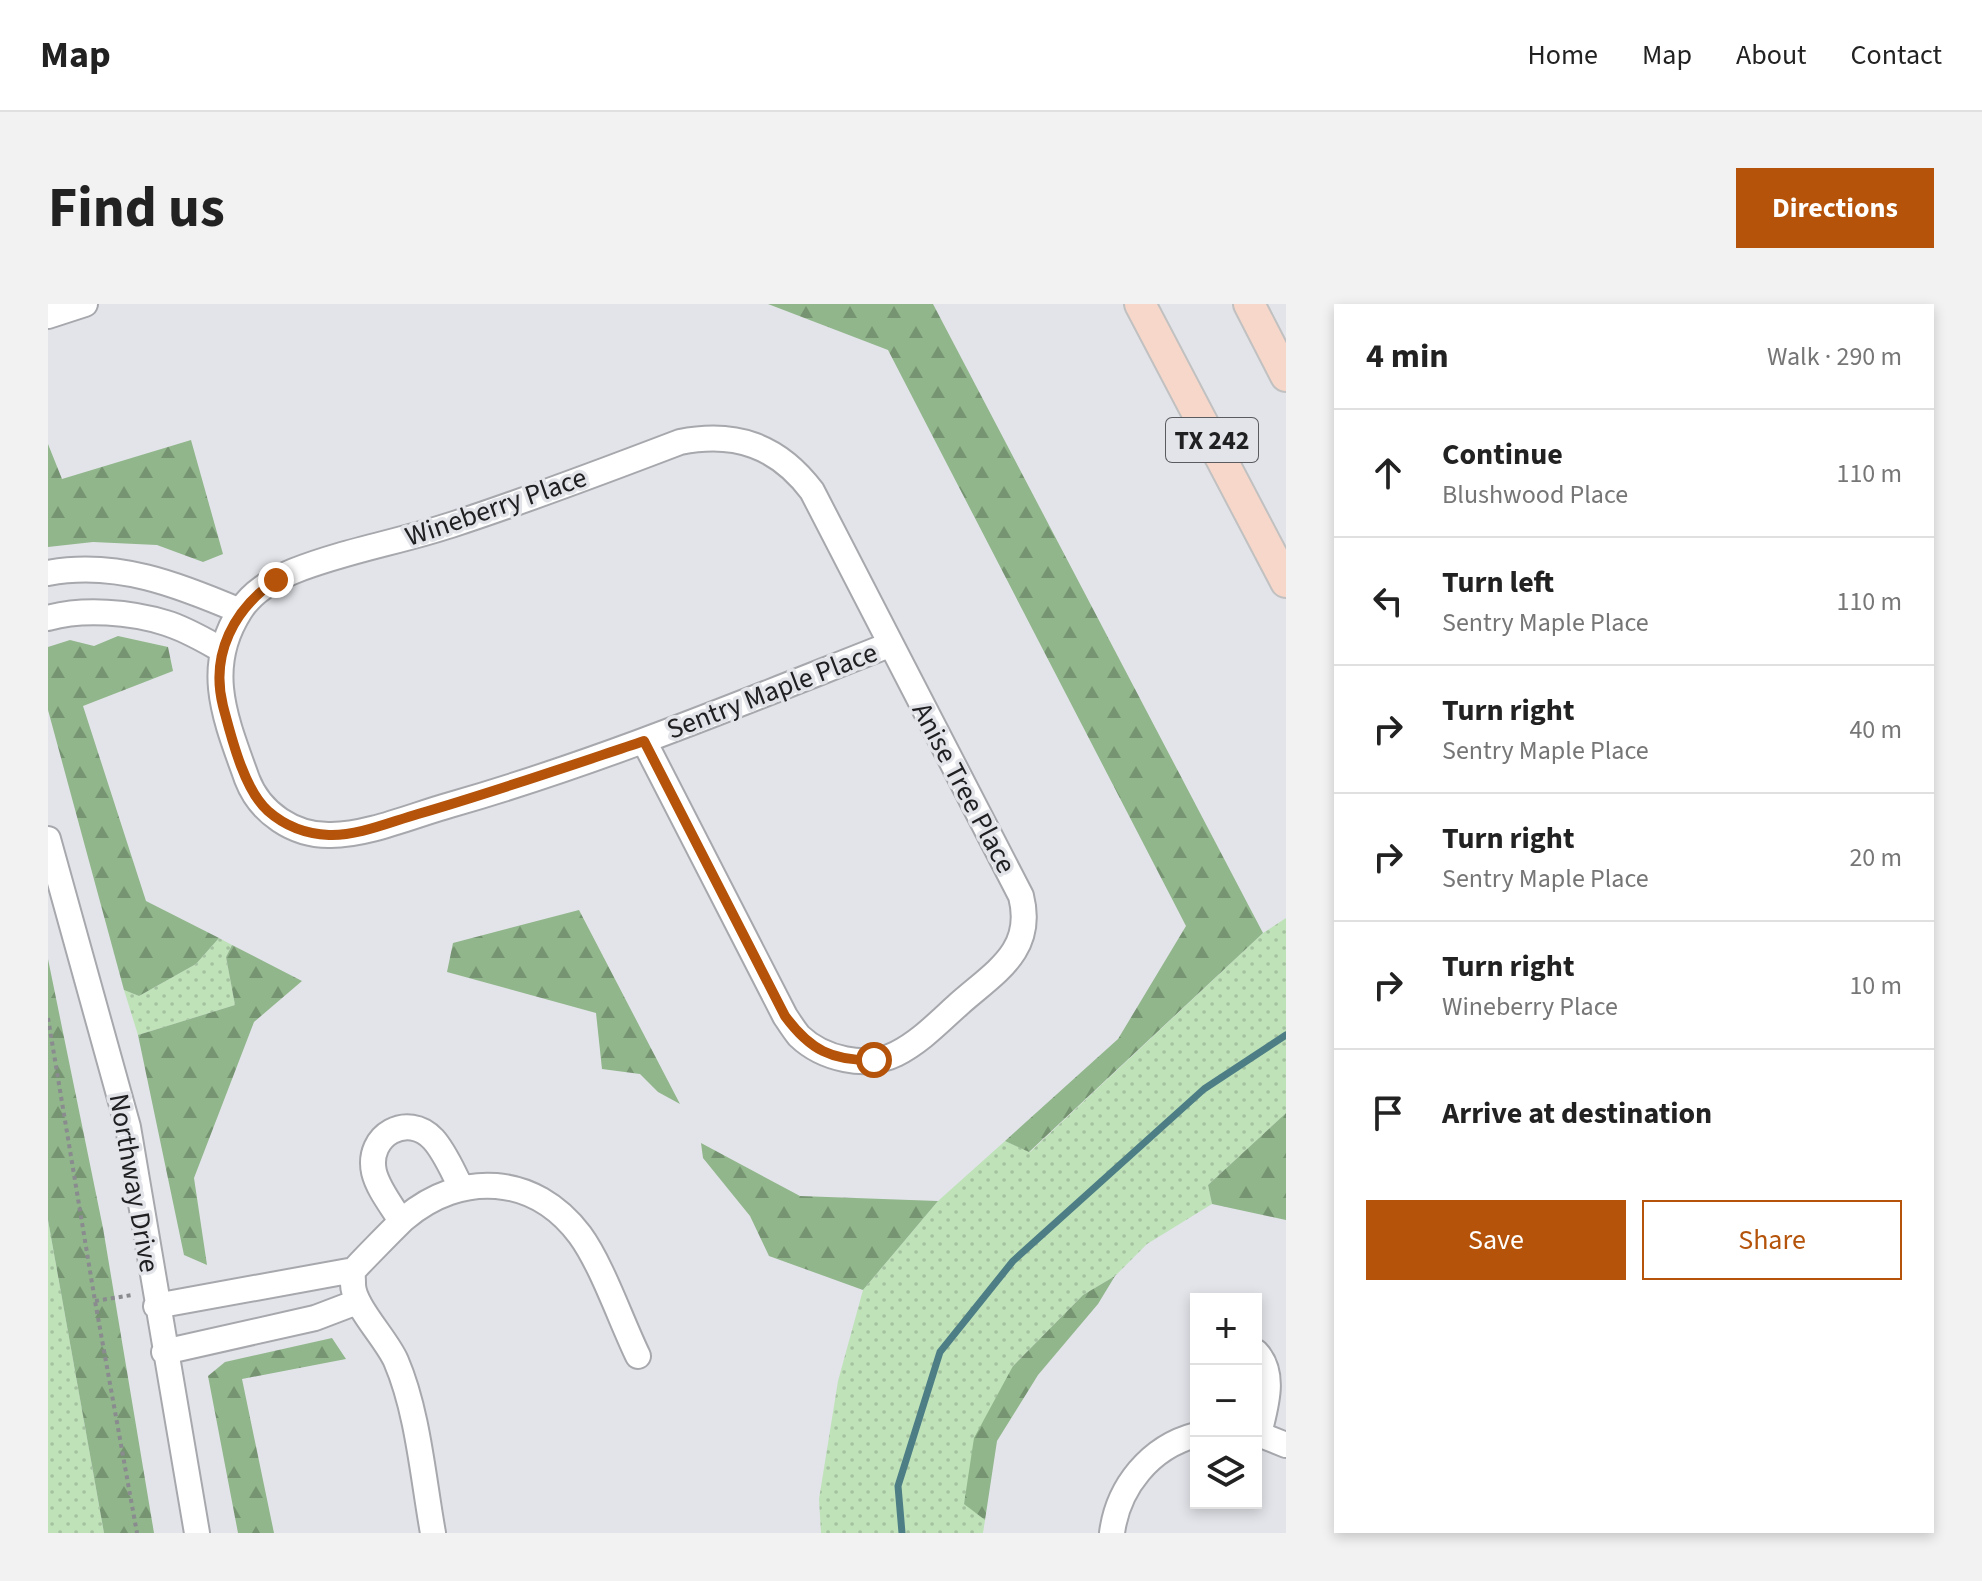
<!DOCTYPE html>
<html lang="en">
<head>
<meta charset="utf-8">
<style>
  :root { --surface:#fff; --page:#f2f2f2; --text:#222; --muted:#767676; --line:#e0e0e0; --accent:#b45309 }
  body { margin:0; font-family:"Source Sans 3",sans-serif; background:var(--page); color:var(--text) }
  .controls { position:absolute; right:24px; bottom:24px; display:grid; overflow:hidden; border-radius:0px; box-shadow:0 4px 12px #0003 }
  .controls button { width:72px; height:72px; display:grid; place-items:center; padding:0; border:0; border-bottom:2px solid var(--line); background:var(--surface); color:var(--text); font:40px sans-serif }
  .stop { position:absolute; width:24px; height:24px; margin:-18px; border:6px solid #b45309; border-radius:50%; background:#fff }
  .stop.end { background:#b45309; border-color:#fff; box-shadow:0 2px 8px #0008 }
  .list { margin:0; padding:0; list-style:none }
  h2 { display:flex; justify-content:space-between; align-items:center; height:104px; margin:0; padding:0 32px; font-size:34px }
  h2 small { font-size:26px; font-weight:400; color:var(--muted) }
  .list li { display:grid; grid-template-columns:52px 1fr auto; gap:24px; align-items:center; box-sizing:border-box; height:128px; padding:0 32px; border-top:2px solid var(--line) }
  .list b { display:block; font-size:30px; white-space:nowrap }
  .list p { margin:0; font-size:26px; white-space:nowrap; color:var(--muted) }
  .list em { font-size:26px; font-style:normal; color:var(--muted) }
  .actions { display:flex; gap:16px; padding:24px 32px }
  .actions a { flex:1; padding:18px 0; border:2px solid var(--accent); border-radius:0px; text-align:center; font-size:28px; color:var(--accent) }
  .actions .main { background:var(--accent); color:#fff }
  .icon { flex:none; width:44px; height:44px; fill:none; stroke:currentColor; stroke-width:2; stroke-linecap:round; stroke-linejoin:round }
  .map { position:relative; flex:none; width:1238px; height:1229px; overflow:hidden; border-radius:0px }
  header { display:flex; align-items:center; gap:48px; box-sizing:border-box; height:112px; padding:0 40px; background:var(--surface); border-bottom:2px solid var(--line) }
  header strong { font-size:38px }
  nav { display:flex; gap:44px; margin-inline-start:auto; font-size:28px }
  .intro { display:flex; align-items:center; justify-content:space-between; box-sizing:border-box; height:192px; padding:0 48px }
  h1 { margin:0; font-size:56px }
  .button { padding:20px 36px; border-radius:0px; background:var(--accent); color:#fff; font-size:28px; font-weight:700 }
  main { display:flex; gap:48px; padding:0 48px }
  aside { flex:1; background:var(--surface); border-radius:0px; box-shadow:0 4px 12px #0003 }
  .map>svg:first-child { display:block }
  .grass { fill:url(#grass-dots) }
  .forest { fill:url(#forest-firs) }
  .lines { fill:none; stroke-linecap:round; stroke-linejoin:round }
  .stream { stroke:#4d7e85; stroke-width:7 }
  .minor-casing { stroke:#a7a8ad; stroke-width:28 }
  .major-casing { stroke:#c1c1c1; stroke-width:34 }
  .path { stroke:#898b8e; stroke-width:4; stroke-dasharray:4 4; stroke-linecap:butt }
  .minor { stroke:#fff; stroke-width:24 }
  .major { stroke:#f7d7ca; stroke-width:30 }
  .route { stroke:#b45309; stroke-width:10 }
  .labels { text-anchor:middle; dominant-baseline:central; stroke-width:7; stroke-linejoin:round; paint-order:stroke }
  .shield { fill:#e2e4e9; stroke:#5a5b5e; stroke-width:2 }
  .shield-label { font-size:26px; font-weight:bold; fill:#202022 }
  .street-label { font-size:28px; fill:#202022; stroke:#e2e4e9 }
</style>
</head>
<body>
<header>
<strong>Map</strong>
<nav><a>Home</a><a>Map</a><a>About</a><a>Contact</a></nav>
</header>
<div class="intro"><h1>Find us</h1><a class="button">Directions</a></div>
<main>
<div class="map">
<svg width="1238" height="1229" viewBox="0 0 1238 1229">
  <defs>
    <pattern id="grass-dots" width="8" height="8" patternUnits="userSpaceOnUse" patternTransform="scale(2)"><rect width="8" height="8" fill="#bfe2b9"/><path d="M2 2h.1M6 6h.1" fill="none" stroke="#a4c29f" stroke-width="1.8" stroke-linecap="round"/></pattern>
    <pattern id="forest-firs" width="22" height="20" patternUnits="userSpaceOnUse" patternTransform="scale(2)"><rect width="22" height="20" fill="#91b68b"/><path d="M5 1l3.5 6h-7zM16 11l3.5 6h-7z" fill="#769471"/></pattern>
  </defs>
  <rect width="100%" height="100%" fill="#e2e4e9"/>
  <path class="grass" d="M1238,614V809L1160,881L1164,900L1099,940L1067,972L1035,991L965,1062L916,1199L937,1216L935,1229H773L771,1195L790,1077L815,986L890,897L957,837L982,848L1215,629Z
    M171,634L184,641L178,653L187,701L90,731L76,686L91,692L148,660Z
    M0,916L56,1229H0Z"/>
  <path class="forest" d="M720,0H885L1215,629L981,848L957,837L1070,735L1138,622L840,46Z
    M143,136L175,250L155,258L109,241L45,238L0,243V140L14,175Z
    M70,332L120,343L125,367L35,402L98,597L171,634L148,660L91,692L76,686L0,406V343L22,336L46,342Z
    M531,606L632,800L610,788L592,770L554,765L548,709L399,668L405,639Z
    M184,641L254,677L206,718L146,874L159,961L136,951L90,731L187,701L178,653Z
    M0,655L55,924L106,1229H56L0,916Z
    M1238,809V916L1164,900L1160,881Z
    M653,839L752,892L890,897L815,986L721,952L702,912L655,854Z
    M1067,972L1050,1000L990,1071L949,1137L937,1216L916,1200L926,1134L965,1062L1035,991Z
    M284,1034L298,1055L194,1075L226,1229H190L160,1072L177,1058Z"/>
  <g class="lines">
    <path class="stream" d="M854,1229L850,1182L892,1048L965,957L1156,785L1238,731"/>
    <defs>
      <path id="minor" d="M0,12L37,0
        M0,269C68,256 131,281 192,307
        M0,314C35,304 83,308 118,319C138,325 156,336 174,346
        M596,437L737,712C741,718 746,726 751,732C775,755 818,765 848,750C872,738 891,718 911,700C947,668 987,647 973,592L764,187C730,142 688,127 632,138C556,167 480,196 403,221C351,238 296,247 246,267C226,275 204,288 192,307C155,365 178,416 199,475C212,509 246,532 283,531C320,531 366,511 402,501C552,458 696,398 841,341
        M0,535L80,823L149,1229
        M353,917C344,902 330,885 326,868C318,831 360,808 385,835C397,848 405,868 413,883
        M108,1002L306,966
        M116,1048L267,1014L309,998
        M1208,1048C1229,1070 1217,1104 1211,1130
        M1208,1129L1238,1141
        M385,1229C375,1174 370,1108 348,1057C338,1034 304,1001 305,979C305,974 304,970 306,966C308,963 351,919 357,914C413,867 486,870 532,931C554,961 573,1017 590,1052
        M1064,1229C1070,1183 1102,1143 1148,1131"/>
      <path id="major" d="M1092,0L1238,278
        M1201,0L1238,72"/>
    </defs>
    <use href="#minor" class="minor-casing"/>
    <use href="#major" class="major-casing"/>
    <path class="path" d="M0,714L47,997L89,1229
      M47,997L84,991"/>
    <use href="#minor" class="minor"/>
    <use href="#major" class="major"/>
  </g>
  <g class="lines">
    <path class="route" d="M228,276C186,305 162,350 175,402C183,432 196,486 220,507C237,522 259,530 281,531C310,532 342,518 370,510C446,488 521,462 596,437L737,712C762,746 784,757 826,756"/>
  </g>
  <g class="labels">
    <rect class="shield" x="1118" y="114" width="92" height="44" rx="6"/>
    <g class="shield-label">
      <text x="1164" y="136">TX 242</text>
    </g>
    <g class="street-label">
      <text transform="translate(448 203) rotate(-19)">Wineberry Place</text>
      <text transform="translate(724 387) rotate(-21)">Sentry Maple Place</text>
      <text transform="translate(916 484) rotate(62)">Anise Tree Place</text>
      <text transform="translate(86 879) rotate(80)">Northway Drive</text>
    </g>
  </g>
</svg>
<div class="controls">
<button>+</button>
<button>−</button>
<button><svg class="icon" aria-label="layers" viewBox="0 0 24 24"><path d="M12 4l9 5-9 5-9-5zM3 14l9 5 9-5"/></svg></button>
</div>
<div class="stop" style="left:826px;top:756px"></div>
<div class="stop end" style="left:228px;top:276px"></div>
</div>
<aside>
<h2>4 min<small>Walk · 290 m</small></h2>
<ul class="list">
<li><svg class="icon" aria-label="ahead" viewBox="0 0 24 24"><path d="M12 20V5M6 11l6-6 6 6"/></svg><div><b>Continue</b><p>Blushwood Place</p></div><em>110 m</em></li>
<li><svg class="icon" aria-label="left" viewBox="0 0 24 24"><path d="M17 20v-9H6M10 6l-5 5 5 5"/></svg><div><b>Turn left</b><p>Sentry Maple Place</p></div><em>110 m</em></li>
<li><svg class="icon" aria-label="right" viewBox="0 0 24 24"><path d="M7 20v-9h11M14 6l5 5-5 5"/></svg><div><b>Turn right</b><p>Sentry Maple Place</p></div><em>40 m</em></li>
<li><svg class="icon" aria-label="right" viewBox="0 0 24 24"><path d="M7 20v-9h11M14 6l5 5-5 5"/></svg><div><b>Turn right</b><p>Sentry Maple Place</p></div><em>20 m</em></li>
<li><svg class="icon" aria-label="right" viewBox="0 0 24 24"><path d="M7 20v-9h11M14 6l5 5-5 5"/></svg><div><b>Turn right</b><p>Wineberry Place</p></div><em>10 m</em></li>
<li><svg class="icon" aria-label="arrive" viewBox="0 0 24 24"><path d="M6 21V4h12l-3 4 3 4H6"/></svg><div><b>Arrive at destination</b></div></li>
</ul>
<div class="actions"><a class="main">Save</a><a>Share</a></div>
</aside>
</main>
</body>
</html>
